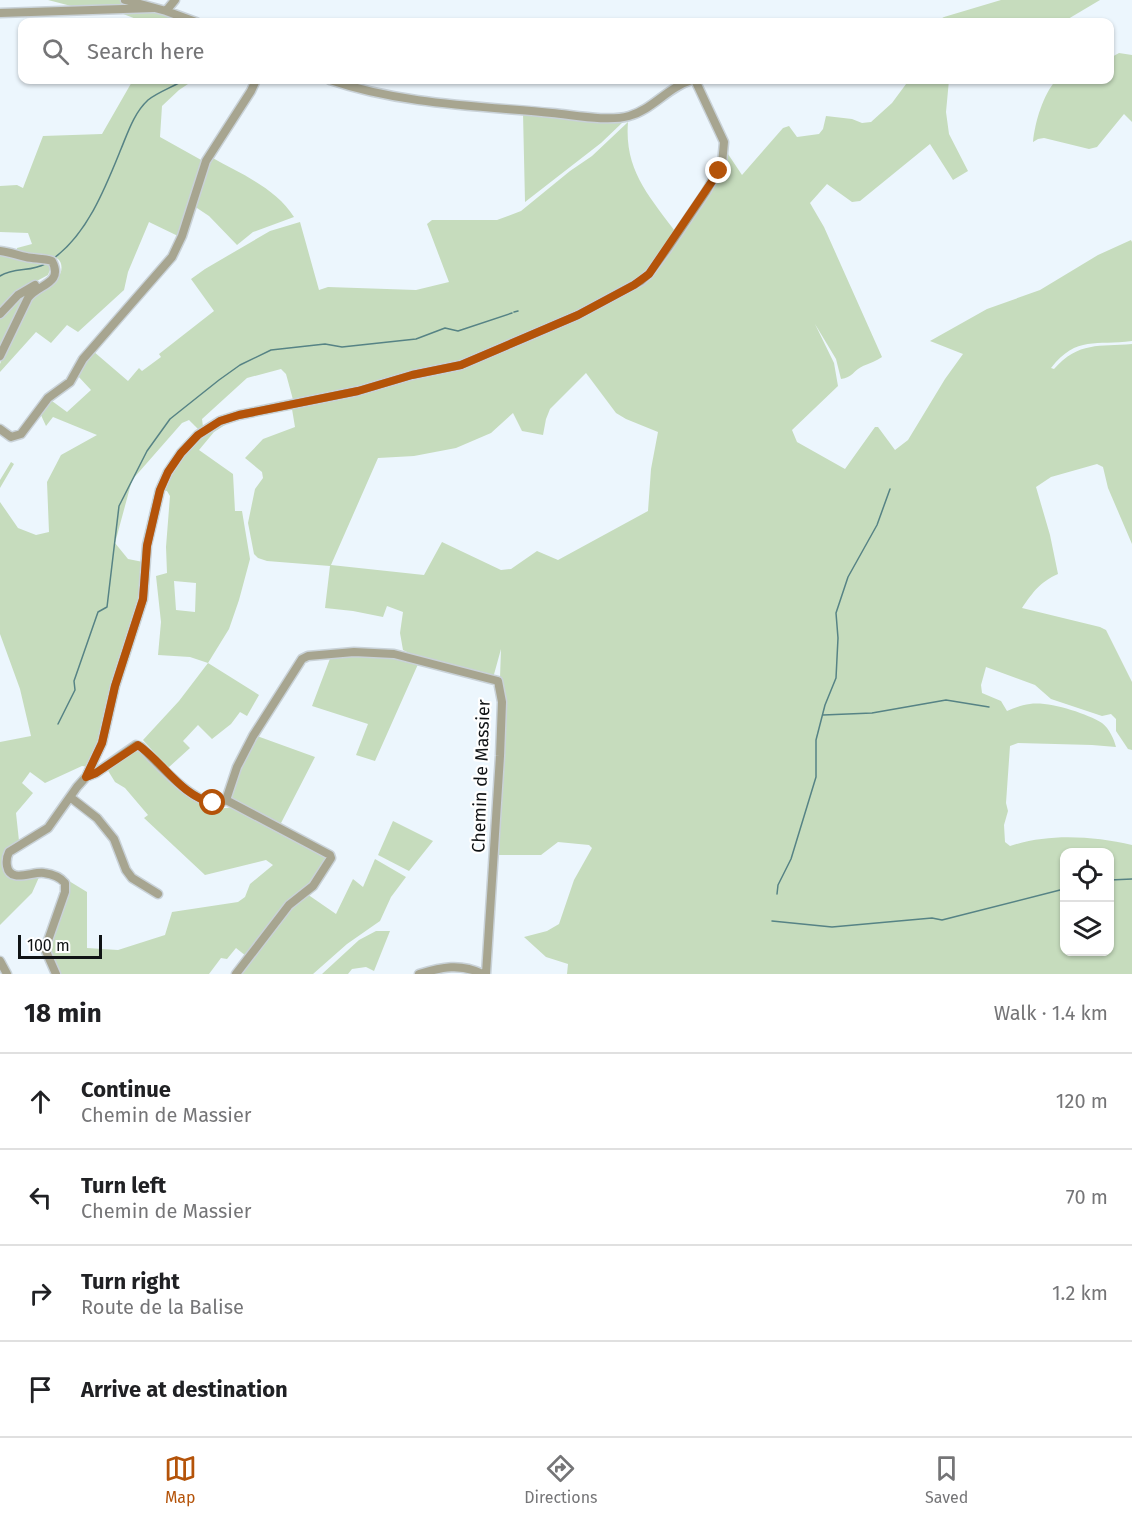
<!DOCTYPE html>
<html lang="en">
<head>
<meta charset="utf-8">
<style>
  :root { --surface:#fff; --page:#f2f2f2; --text:#202124; --muted:#757577; --line:#e0e0e0; --accent:#b45309 }
  body { margin:0; font-family:"Fira Sans",sans-serif; background:var(--page); color:var(--text) }
  .controls { position:absolute; right:18px; bottom:18px; display:grid; overflow:hidden; border-radius:12px; box-shadow:0 2px 4px #0004 }
  .controls button { width:54px; height:54px; display:grid; place-items:center; padding:0; border:0; border-bottom:2px solid var(--line); background:var(--surface); color:var(--text); font:30px sans-serif }
  .scale { position:absolute; left:18px; bottom:15px; width:84px; box-sizing:border-box; padding-left:6px; border:3px solid #101315; border-top:0; font-size:16px; line-height:21px; white-space:nowrap; color:#101315; -webkit-text-stroke:4px #fff; paint-order:stroke }
  .stop { position:absolute; width:18px; height:18px; margin:-14px; border:4px solid #b45309; border-radius:50%; background:#fff }
  .stop.end { background:#b45309; border-color:#fff; box-shadow:0 2px 6px #0008 }
  .list { margin:0; padding:0; list-style:none }
  h2 { display:flex; justify-content:space-between; align-items:center; height:78px; margin:0; padding:0 24px; font-size:26px }
  h2 small { font-size:20px; font-weight:400; color:var(--muted) }
  .list li { display:grid; grid-template-columns:39px 1fr auto; gap:18px; align-items:center; box-sizing:border-box; height:96px; padding:0 24px; border-top:2px solid var(--line) }
  .list b { display:block; font-size:22px; white-space:nowrap }
  .list p { margin:0; font-size:20px; white-space:nowrap; color:var(--muted) }
  .list em { font-size:20px; font-style:normal; color:var(--muted) }
  .icon { flex:none; width:33px; height:33px; fill:none; stroke:currentColor; stroke-width:2; stroke-linecap:round; stroke-linejoin:round }
  .map { position:relative; flex:none; width:1132px; height:974px; overflow:hidden }
  .search { position:absolute; background:var(--surface); box-shadow:0 2px 4px #0004; left:18px; right:18px; top:18px; height:66px; display:flex; align-items:center; gap:15px; box-sizing:border-box; padding:0 21px; border-radius:12px; color:var(--muted); font-size:22px }
  .sheet { height:462px; background:var(--surface) }
  nav { display:flex; justify-content:space-around; align-items:center; box-sizing:border-box; height:84px; border-top:2px solid var(--line); background:var(--surface); font-size:16px; color:var(--muted) }
  nav a { display:grid; justify-items:center; gap:3px }
  nav .on { color:var(--accent) }
  .map>svg:first-child { display:block }
  .green { fill:#c6dcbd; fill-rule:evenodd }
  .lines { fill:none; stroke-linecap:round; stroke-linejoin:round }
  .stream { stroke:#568385; stroke-width:1.5 }
  .minor-casing { stroke:#c9d2d8; stroke-width:11 }
  .minor { stroke:#a7a590; stroke-width:8 }
  .route { stroke:#b45309; stroke-width:8 }
  .labels { text-anchor:middle; dominant-baseline:central; stroke-width:4.5; stroke-linejoin:round; paint-order:stroke }
  .street-label { font-size:18px; fill:#101315; stroke:#fff }
</style>
</head>
<body>
<div class="map">
<svg width="1132" height="974" viewBox="0 0 1132 974">
  <rect width="100%" height="100%" fill="#ecf6fd"/>
  <path class="green" d="M48,0H120L143,7H75Z
    M1001,0H1100L1063,22H935L944,17Z
    M149,10L189,22H144L118,12Z
    M1119,53L1132,55V122L1124,114L1097,147L1089,149L1044,138L1038,139L1033,142C1035,122 1043,95 1056,80H1110V58Z
    M133,80H194L179,90L162,106L160,137L203,161L180,237L149,222L128,272L124,290L78,332L67,325L51,343L36,332L0,372V364C10,341 18,311 37,293C43,286 55,285 59,276C62,272 63,263 58,259C52,254 26,254 17,252V248L32,244L28,233L0,232V186L17,185L23,188L43,136L102,134Z
    M909,80H949L946,112L949,134L968,171L953,180L930,144L860,201L852,202L827,184L810,203L824,227L882,357C876,361 870,363 863,366C854,370 852,378 841,379L836,359L815,324L834,363L838,386L792,430L797,442L845,469L875,427H878L895,450L908,440L945,379L963,354L930,341L987,309L1040,290L1098,255L1131,240L1132,242V341C1096,346 1077,335 1051,368L1054,369C1079,341 1099,347 1132,344V544L1108,488L1103,467L1097,464L1051,477L1036,487L1050,535L1058,574C1040,582 1033,592 1022,608L1100,627L1106,630L1132,682V750L1128,749L1116,731V719L1111,714L1102,716L1051,699L1035,685L986,667L981,685L982,693L1001,701L1007,711C1014,708 1022,705 1030,704C1048,701 1086,713 1102,723C1109,728 1114,739 1116,747L1092,745L1018,743L1010,746L1006,803L1008,811L1004,825L1005,842L1010,846C1049,833 1093,836 1132,845V974H567L568,964L546,957L524,937L547,931L559,924L574,880L592,848L589,845L558,842L541,855H497L503,709L504,692L500,678L501,649L493,678L419,658L403,650L400,633L403,612L387,606L383,617L353,611L325,608L330,566L267,561L258,558L254,554L248,523L255,489L263,478L262,472L245,458L263,439L295,427L292,409L295,407L286,374L281,369L247,378L202,419L203,427L198,429L189,420L182,423L132,480L115,543L128,559L143,562L141,599L113,682L102,733L89,767L82,766L45,783L30,772L22,783L33,793L16,813L19,841C6,850 0,862 7,877L21,880L40,875L32,893L0,925V742L31,736L20,689L0,634V480L11,462L14,464L0,488V502L18,528L36,535L49,532L47,482L61,455L97,435L53,417L46,426L40,413L52,401L67,412L91,390L77,375L93,351L128,381L139,368L142,371L161,357L159,354L214,311L191,279L205,269L270,231L300,222L319,290L328,287L416,290L449,282L427,224L432,220H497L521,211L570,171L592,156L628,122C624,171 650,197 677,234L648,271L637,282L572,316L479,354L482,360C500,352 518,343 536,335C576,317 621,303 653,272L716,179L726,156L728,154L742,175L783,128L789,126L797,137L819,134L823,129L826,116L852,119L862,123L871,122L892,103ZM586,373L616,413L626,419L658,432L651,469L648,511L558,560L537,551L511,569L501,570L442,542L424,575L331,565L378,458L414,456L456,448L491,433L513,413L522,431L543,435L546,419L550,409ZM1064,852H1110V952H1064Z
    M523,113L622,120L623,122L601,143L525,202Z
    M211,157C241,174 276,188 294,217L253,232L237,245L209,216L194,206Z
    M0,253L49,263L51,267L48,275L33,283L0,310Z
    M28,291L0,352V317Z
    M228,423L214,432L199,450L233,474L235,511H242L250,559L239,600L229,629L208,663L259,695L247,716L240,712L231,724L212,739L198,725L183,741L190,748L168,768L143,740L179,701L208,663L190,657L158,655L161,622L156,576L167,573L166,547L170,496L167,491L161,490C177,464 195,428 228,423ZM174,581L196,583L195,612L176,610Z
    M350,655L395,657L419,662L375,761L356,755L368,724L312,706L331,656Z
    M257,736L315,757L280,825L232,799L231,795L247,753Z
    M135,749L142,750L187,796L199,803L216,809L235,807L327,856L313,883L246,956L236,948L227,959L221,958L209,974H59C56,968 52,962 51,956C46,940 67,901 69,881L87,892V948L118,950L165,935L172,912L238,902L245,897L250,884L273,865L266,860L205,875L144,818L148,815L125,788L115,782L107,769Z
    M393,821L433,841L409,871L378,855Z
    M375,859L406,877L391,897L380,921L347,944L313,974H241V971L291,906L307,894L336,914L353,879L363,887Z
    M376,931H390L374,971L366,967L352,969L348,974H322L359,940Z"/>
  <g class="lines">
    <path class="stream" d="M54,258C88,233 106,186 121,149C128,132 134,113 148,100C158,92 173,87 184,80
      M0,276C14,267 31,272 45,264
      M514,312L518,311
      M823,715L872,713L946,700L989,707
      M58,724L75,690L74,681L98,612L107,607L119,506L147,451L170,419L219,380L240,365L271,350L325,344L342,347L416,339L445,328L458,331L512,313
      M1110,880L1132,879
      M777,894L778,885L791,859L816,777V740L825,705L836,678L838,638L836,613L848,577L877,525L890,489
      M772,921L832,927L932,918L942,920L1064,889"/>
    <defs>
      <path id="minor" d="M125,0L166,11L175,0
        M166,11L196,22
        M0,13L154,8
        M330,80C400,104 478,106 552,113C574,115 608,122 629,116C652,110 668,87 692,80
        M0,251C9,252 17,255 26,257C34,259 43,258 52,261C64,284 38,284 28,298L0,356
        M0,314L18,295L35,285
        M0,429L11,437L21,434L48,398L70,382L83,359L172,257L182,236L206,161L251,91L256,80
        M86,777L102,743L115,686L143,599L147,545L160,490L168,472L181,453L198,435L220,421L239,415L358,391L412,375L461,365L578,315L641,281L649,274L668,248L706,192L722,164L724,142L695,80
        M70,797L97,818L114,839L126,870L132,878L158,894
        M226,800L330,855L331,858L313,886L289,905L236,974
        M0,961L7,974
        M56,974L45,949L65,892V883C60,877 52,874 44,873C33,871 10,884 7,866C6,860 7,856 9,852L48,828L77,787L86,777L96,773L136,745L141,747C158,763 202,816 226,800L237,767L253,736L302,659L308,656L354,652L394,654L498,681L502,702L500,756L486,974
        M419,974C442,967 460,963 483,974"/>
    </defs>
    <use href="#minor" class="minor-casing"/>
    <use href="#minor" class="minor"/>
  </g>
  <g class="lines">
    <path class="route" d="M213,803C181,796 164,763 138,745L96,773L86,777L102,743L115,686L143,599L147,546L160,490L168,472L181,453L198,435L220,421L239,415L358,391L412,375L461,365L578,315L634,285L649,274L719,171"/>
  </g>
  <g class="labels">
    <g class="street-label">
      <text transform="translate(481 776) rotate(-88)">Chemin de Massier</text>
    </g>
  </g>
</svg>
<div class="controls">
<button><svg class="icon" aria-label="locate" viewBox="0 0 24 24"><circle cx="12" cy="12" r="6"/><path d="M12 2v4M12 18v4M2 12h4M18 12h4"/></svg></button>
<button><svg class="icon" aria-label="layers" viewBox="0 0 24 24"><path d="M12 4l9 5-9 5-9-5zM3 14l9 5 9-5"/></svg></button>
</div>
<div class="scale">100 m</div>
<div class="stop" style="left:213px;top:803px"></div>
<div class="stop end" style="left:719px;top:171px"></div>
<div class="search"><svg class="icon" aria-label="search" viewBox="0 0 24 24"><circle cx="10" cy="10" r="6"/><path d="M15 15l6 6"/></svg>Search here</div>
</div>
<section class="sheet">
<h2>18 min<small>Walk · 1.4 km</small></h2>
<ul class="list">
<li><svg class="icon" aria-label="ahead" viewBox="0 0 24 24"><path d="M12 20V5M6 11l6-6 6 6"/></svg><div><b>Continue</b><p>Chemin de Massier</p></div><em>120 m</em></li>
<li><svg class="icon" aria-label="left" viewBox="0 0 24 24"><path d="M17 20v-9H6M10 6l-5 5 5 5"/></svg><div><b>Turn left</b><p>Chemin de Massier</p></div><em>70 m</em></li>
<li><svg class="icon" aria-label="right" viewBox="0 0 24 24"><path d="M7 20v-9h11M14 6l5 5-5 5"/></svg><div><b>Turn right</b><p>Route de la Balise</p></div><em>1.2 km</em></li>
<li><svg class="icon" aria-label="arrive" viewBox="0 0 24 24"><path d="M6 21V4h12l-3 4 3 4H6"/></svg><div><b>Arrive at destination</b></div></li>
</ul>
</section>
<nav>
<a class="on"><svg class="icon" aria-label="map" viewBox="0 0 24 24"><path d="M3 6l6-2 6 2 6-2v14l-6 2-6-2-6 2zM9 4v14M15 6v14"/></svg>Map</a>
<a><svg class="icon" aria-label="directions" viewBox="0 0 24 24"><path d="M12 3l9 9-9 9-9-9zM9 14v-3h6M13 9l2 2-2 2"/></svg>Directions</a>
<a><svg class="icon" aria-label="saved" viewBox="0 0 24 24"><path d="M7 4h10v16l-5-4-5 4z"/></svg>Saved</a>
</nav>
</body>
</html>
